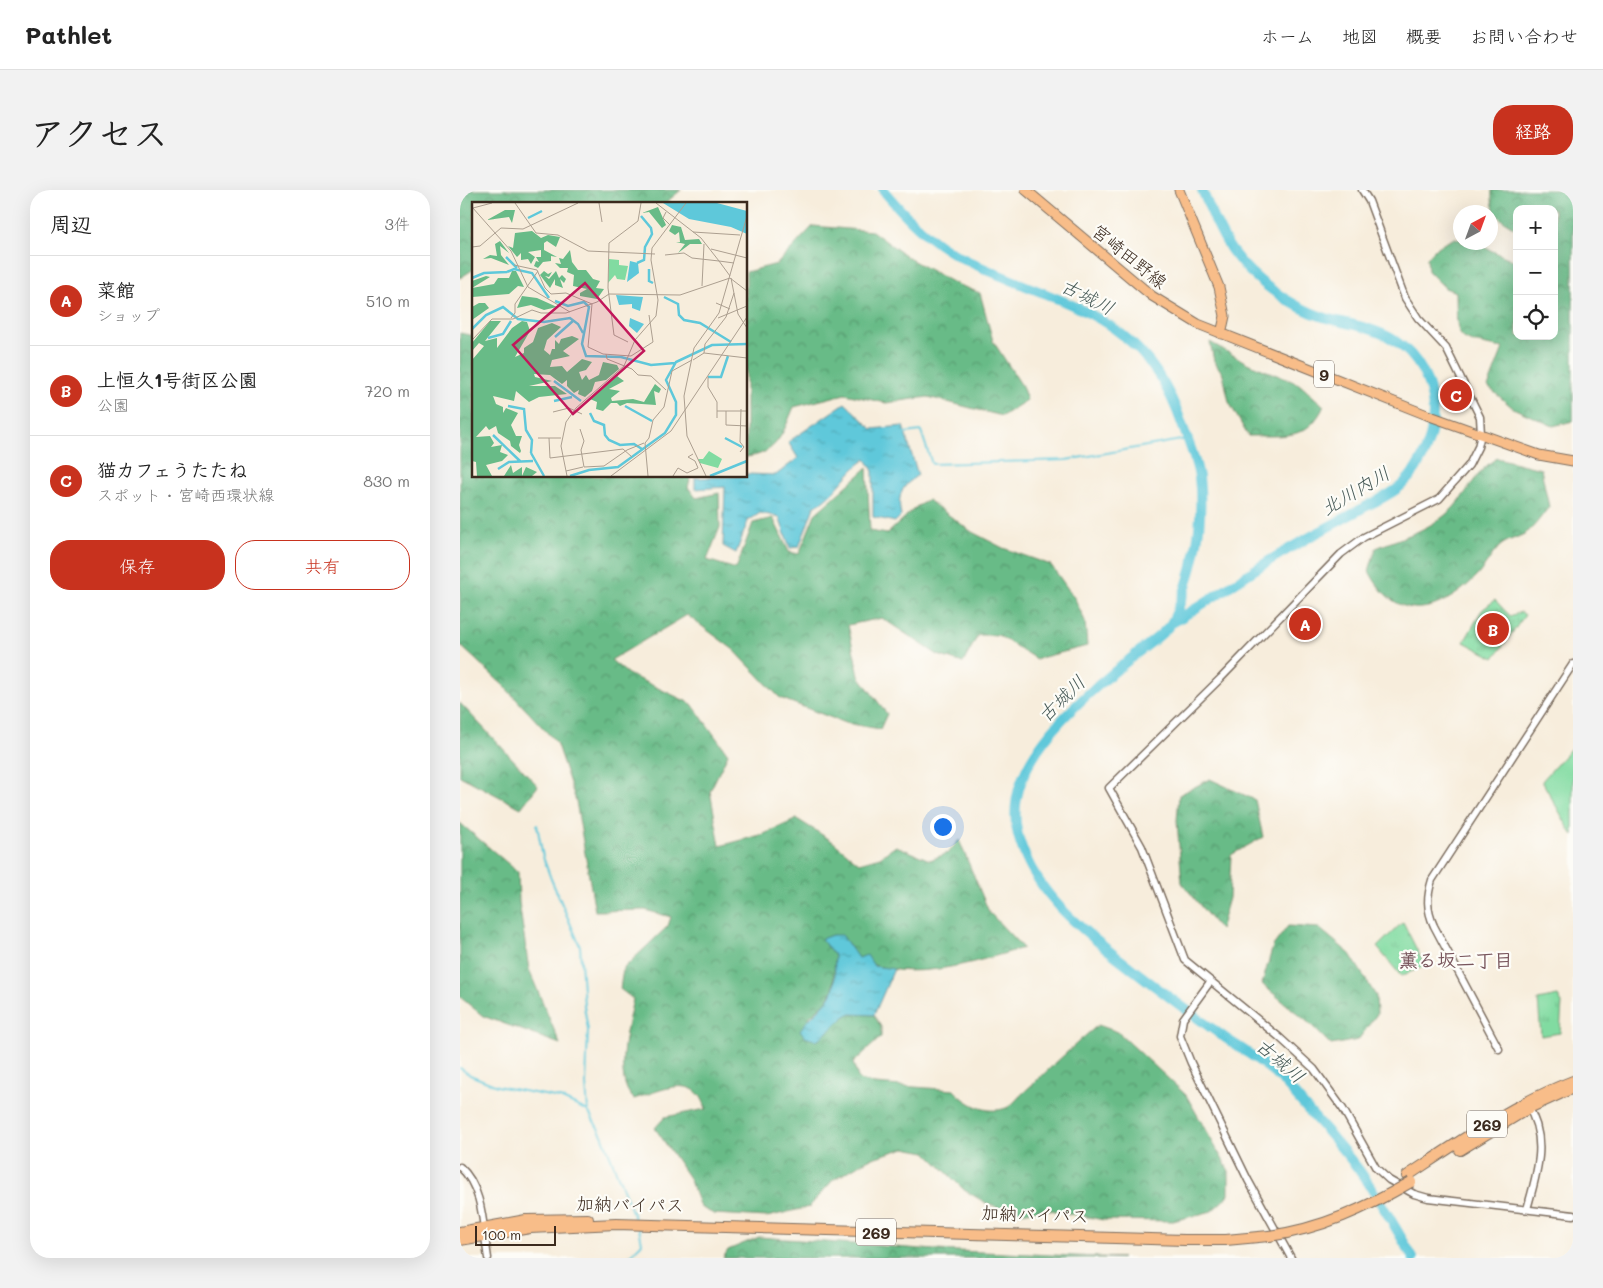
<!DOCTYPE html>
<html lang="ja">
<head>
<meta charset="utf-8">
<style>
  :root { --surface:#fff; --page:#f2f2f2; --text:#222; --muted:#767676; --line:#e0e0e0; --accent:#c8321e }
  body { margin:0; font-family:Mali,"Klee One",sans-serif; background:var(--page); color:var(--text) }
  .controls { position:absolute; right:15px; top:15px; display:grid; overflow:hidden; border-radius:10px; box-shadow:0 5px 20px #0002 }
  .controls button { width:45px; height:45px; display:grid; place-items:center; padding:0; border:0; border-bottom:1px solid var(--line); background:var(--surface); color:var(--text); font:25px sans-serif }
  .compass { position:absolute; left:993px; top:15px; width:45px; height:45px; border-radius:50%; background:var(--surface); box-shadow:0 5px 20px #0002; rotate:41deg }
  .scale { position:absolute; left:15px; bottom:12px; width:81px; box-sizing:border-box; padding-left:5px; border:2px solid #3b2a1e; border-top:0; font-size:14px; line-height:18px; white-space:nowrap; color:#3b2a1e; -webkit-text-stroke:4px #fdfcf7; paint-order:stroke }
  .you { position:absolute; left:482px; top:636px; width:18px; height:18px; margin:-12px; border:4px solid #fff; border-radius:50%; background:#1a73e8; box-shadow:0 0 0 8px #1a73e833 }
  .badge { display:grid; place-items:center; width:32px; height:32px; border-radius:50%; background:var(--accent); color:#fff; font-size:16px; font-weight:700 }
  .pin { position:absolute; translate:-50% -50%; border:2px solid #fff; box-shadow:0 1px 5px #0006 }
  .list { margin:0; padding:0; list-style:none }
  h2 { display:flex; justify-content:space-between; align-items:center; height:65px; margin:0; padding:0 20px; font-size:21px }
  h2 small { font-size:16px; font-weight:400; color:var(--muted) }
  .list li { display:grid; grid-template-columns:32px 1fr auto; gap:15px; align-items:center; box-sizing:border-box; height:90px; padding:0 20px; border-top:1px solid var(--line) }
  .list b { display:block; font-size:19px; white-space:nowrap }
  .list p { margin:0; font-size:16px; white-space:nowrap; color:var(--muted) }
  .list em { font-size:16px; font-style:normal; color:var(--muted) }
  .actions { display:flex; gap:10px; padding:15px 20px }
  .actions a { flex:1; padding:11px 0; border:1px solid var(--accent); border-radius:20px; text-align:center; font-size:18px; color:var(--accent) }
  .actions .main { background:var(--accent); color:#fff }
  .icon { flex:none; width:28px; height:28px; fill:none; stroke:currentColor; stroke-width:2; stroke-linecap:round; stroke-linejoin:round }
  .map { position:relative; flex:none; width:1113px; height:1068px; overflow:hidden; border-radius:20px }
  header { display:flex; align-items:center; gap:30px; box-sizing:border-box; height:70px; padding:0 25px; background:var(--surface); border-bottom:1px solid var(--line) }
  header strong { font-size:24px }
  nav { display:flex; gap:28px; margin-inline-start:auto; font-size:18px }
  .intro { display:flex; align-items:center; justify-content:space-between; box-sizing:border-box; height:120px; padding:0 30px }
  h1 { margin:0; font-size:35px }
  .button { padding:12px 22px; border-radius:20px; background:var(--accent); color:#fff; font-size:18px; font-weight:700 }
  main { display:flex; gap:30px; padding:0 30px }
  aside { flex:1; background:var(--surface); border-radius:20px; box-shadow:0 5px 20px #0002 }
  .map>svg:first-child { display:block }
  .green { fill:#81dba1; stroke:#5e8260 }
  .forest { fill:url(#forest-crowns); stroke:#527252 }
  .park { fill:url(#park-tufts); stroke:#5e8260 }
  .water { fill:url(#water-ripples); stroke:#4c797c }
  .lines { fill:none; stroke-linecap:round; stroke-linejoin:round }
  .stream { stroke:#5ec8da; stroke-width:2 }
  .river { stroke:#5ec8da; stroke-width:10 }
  .minor-casing { stroke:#7d6e60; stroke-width:9 }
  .major-casing { stroke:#7d6e60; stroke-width:11 }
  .highway-casing { stroke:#7d6e60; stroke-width:12 }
  .minor { stroke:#fff; stroke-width:6 }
  .major { stroke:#f8bd89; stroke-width:9 }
  .highway { stroke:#f8bd89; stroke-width:10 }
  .highway-bridge-casing { stroke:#7d6e60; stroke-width:12; stroke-linecap:butt }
  .highway-bridge { stroke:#f8bd89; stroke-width:10 }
  .labels { text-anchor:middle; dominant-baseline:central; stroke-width:4.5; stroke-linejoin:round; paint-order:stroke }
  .shield { fill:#fdfcf7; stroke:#75695f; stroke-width:1 }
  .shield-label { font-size:16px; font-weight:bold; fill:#3b2a1e }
  .street-label { font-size:18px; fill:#3b2a1e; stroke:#fdfcf7 }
  .water-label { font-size:19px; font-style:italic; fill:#465956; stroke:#fdfcf7 }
  .neighbourhood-label { font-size:19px; font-weight:bold; fill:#79565d; stroke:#fdfcf7 }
  .inset-river { fill:none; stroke:#5ec8da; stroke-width:2.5 }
  .inset-road { fill:none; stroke:#ac9f90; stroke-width:1 }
  .view { fill:#c2185b; fill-opacity:0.15; stroke:#c2185b; stroke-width:2.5 }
  .inset-edge { fill:none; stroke:#3b2a1e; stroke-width:2.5 }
</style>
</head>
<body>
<header>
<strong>Pathlet</strong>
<nav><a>ホーム</a><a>地図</a><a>概要</a><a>お問い合わせ</a></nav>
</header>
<div class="intro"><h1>アクセス</h1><a class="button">経路</a></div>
<main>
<aside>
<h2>周辺<small>3件</small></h2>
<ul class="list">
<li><span class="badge">A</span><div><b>菜館</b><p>ショップ</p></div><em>510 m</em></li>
<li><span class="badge">B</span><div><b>上恒久1号街区公園</b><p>公園</p></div><em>720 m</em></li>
<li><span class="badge">C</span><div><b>猫カフェうたたね</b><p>スポット · 宮崎西環状線</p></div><em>830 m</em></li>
</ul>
<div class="actions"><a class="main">保存</a><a>共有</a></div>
</aside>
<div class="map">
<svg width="1113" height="1068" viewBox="0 0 1113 1068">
  <defs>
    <pattern id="forest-crowns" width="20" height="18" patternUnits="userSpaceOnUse" patternTransform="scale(1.25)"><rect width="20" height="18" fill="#68bb87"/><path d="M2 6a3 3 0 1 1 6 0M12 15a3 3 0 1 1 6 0" fill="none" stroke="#57986e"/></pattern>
    <pattern id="park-tufts" width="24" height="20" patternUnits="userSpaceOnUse" patternTransform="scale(1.25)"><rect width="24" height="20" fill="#81dba1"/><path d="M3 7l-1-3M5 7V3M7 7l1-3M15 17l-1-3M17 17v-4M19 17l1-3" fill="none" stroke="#70bc8a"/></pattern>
    <pattern id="water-ripples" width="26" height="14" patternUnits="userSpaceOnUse" patternTransform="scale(1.25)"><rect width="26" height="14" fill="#5ec8da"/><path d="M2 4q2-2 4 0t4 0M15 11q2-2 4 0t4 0" fill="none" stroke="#4fa3b0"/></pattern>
  </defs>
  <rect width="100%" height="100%" fill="#fdfcf7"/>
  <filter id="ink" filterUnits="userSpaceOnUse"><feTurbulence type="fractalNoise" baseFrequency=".02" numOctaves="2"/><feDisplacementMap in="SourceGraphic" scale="10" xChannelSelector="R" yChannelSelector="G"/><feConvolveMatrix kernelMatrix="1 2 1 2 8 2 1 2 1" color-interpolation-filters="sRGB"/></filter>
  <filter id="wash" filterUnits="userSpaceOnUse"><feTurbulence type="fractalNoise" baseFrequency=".0096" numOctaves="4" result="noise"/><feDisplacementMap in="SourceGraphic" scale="20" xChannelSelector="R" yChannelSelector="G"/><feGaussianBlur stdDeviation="1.12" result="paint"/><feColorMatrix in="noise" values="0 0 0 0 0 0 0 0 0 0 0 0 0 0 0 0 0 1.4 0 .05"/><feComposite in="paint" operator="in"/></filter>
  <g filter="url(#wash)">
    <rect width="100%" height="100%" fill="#f7eddc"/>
    <path class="green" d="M1113,556V646L1082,591Z"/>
    <path class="forest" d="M0,0H221L204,14H14V79L0,88Z
      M1032,0H1113V231L1093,236L1053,218L1028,197L1043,158C994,149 997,153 996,102L985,98L968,81L967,68L977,57L995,48L1000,49L1001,52L1019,55L1057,72V146H1094V19H1057V39C1037,28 1031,23 1032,0Z
      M353,36L412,41L450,69L494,93L520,103L533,151L562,196L567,210L542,226L468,207L426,213L385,204L334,217C323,242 318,264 286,267V82L317,74Z
      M0,143L14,146V286H231L228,297L236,308L259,303L260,337L247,370L276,379L293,333L313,328L329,362L339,364L355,324L407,278L410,341L427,344L456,317L468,310L512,342L543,358L591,375L615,409L625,431L627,456L576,469L538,445H518L503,473L478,465L422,428L388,435L399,486L427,524L420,539L385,533L320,508L274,460L227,425L151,470L168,484L232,514L268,564L250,601L260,656L304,644L337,629L372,651L399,673L420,667L436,656L470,670L488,663L499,650L529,722L563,758C515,772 448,795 400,769C393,765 392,757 386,751C383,748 376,747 372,745L362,749L375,766L373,800L366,812L349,827L357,851L388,824L414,825L421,837V847L393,873L399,890L415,894L494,900C507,914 526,925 546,918C552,916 558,907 563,903C589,880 612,856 638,835L658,842L726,905L769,981V1005L752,1021L713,1031L644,1030L585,1019L554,1024L528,1014L504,1000L466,962L445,958L409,969L373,990L349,1017L307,1027L254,1024L240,1017L229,988L195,938L205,927L246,919C236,881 200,901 174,909C152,890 168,834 173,809L160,799L163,779L208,736L211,727L185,720L135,721L116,611L96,552L43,495L0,455Z
      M750,152L787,173L839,194L864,216C847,252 822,245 788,246L769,212L763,184L754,171Z
      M1037,268L1081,279L1089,317C1082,325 1075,337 1066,343C1058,348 1046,350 1039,357C1030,366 1025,378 1016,387C978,425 936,434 909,381L916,358C943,347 973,339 994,317C1009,301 1017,280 1037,268Z
      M0,513L78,596L61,618L0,586Z
      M750,589L795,610L803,647L771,665L769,708L760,740L722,693L717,631L719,605Z
      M0,633L58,682L59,712L69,780L100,854L23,826L0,807Z
      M828,736L859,738L890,764L916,806L917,824L898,850L871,855L850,834L802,794L813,756Z
      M299,1047L475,1060L662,1068H263L268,1060Z"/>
    <path class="park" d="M1035,410L1050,426L1061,422L1065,425L1034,468L1004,452L1022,420Z
      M943,732L965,776L941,786L917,757Z
      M1098,806L1102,813L1100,843L1081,846L1078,810Z"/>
    <path class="water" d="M385,213L412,239L443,236L458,285C441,297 437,305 441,326L435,332L413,327V281L406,269C386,282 376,306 354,317L339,357L330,358L319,327L300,323L288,331L276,363L263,356L265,297L235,299V288L286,286V284L316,285L338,268L328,252Z
      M372,745H382L398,768L407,765L414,776L434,779L414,825L388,824L357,851L345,847L340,840C349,826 367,816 373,801C376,791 374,776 375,766L361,749Z"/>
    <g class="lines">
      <path class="stream" d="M445,243L461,241L472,274L606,270L727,249
        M77,635L83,667L91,689L120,756L124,816L128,840L126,894L128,921
        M0,878L10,885L37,896L100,908L128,921L142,945L176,1032
        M168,1068L182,1053L179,1038"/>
      <path class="river" d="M423,0C445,26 469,51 500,67C597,117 683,116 723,237C729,253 736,270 739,287C744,330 735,376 719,416C716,422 714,430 709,436C700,447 687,455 676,464C624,507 534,574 560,652C578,709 630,746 675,781C705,804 734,826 764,847C780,858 797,868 812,881C825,892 836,906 847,919C865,939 883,959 899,980C919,1008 936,1038 953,1068
        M712,433C751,410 787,383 827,360C852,345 878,332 903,318C916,311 931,305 942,295C984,255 985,184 934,150C914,137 886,134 863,127C830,116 792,89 772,61C759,42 751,21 742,0"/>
    </g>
  </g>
  <g filter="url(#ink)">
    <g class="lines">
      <defs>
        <path id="minor" d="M902,0L909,11L945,108L958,128L986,158L1020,227L1021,244L1018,257L1009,275L979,309L904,347L881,364L761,488L649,598L682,657L725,770L819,847L854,879L883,919L916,978L929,990L954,1004L968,1008L1113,1025
          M750,792L723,829L720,846L731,873L788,990L831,1068
          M1039,859L974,736C966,719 967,706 972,690L1113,474
          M1067,915C1089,949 1077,983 1067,1019
          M0,977C24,998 23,1039 28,1068"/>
        <path id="major" d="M566,0L692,106L738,134L967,225L1079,265L1113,271
          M719,0L759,97L765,126L761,144"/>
        <path id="highway" d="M1000,960L1069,918L1113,898
          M947,986C1000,951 1053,914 1113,891
          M0,1042L66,1030L128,1029
          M0,1050L70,1038L156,1034L725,1050H766L809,1046"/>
      </defs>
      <use href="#minor" class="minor-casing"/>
      <use href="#major" class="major-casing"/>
      <use href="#highway" class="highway-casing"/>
      <use href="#minor" class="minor"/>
      <use href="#major" class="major"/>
      <use href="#highway" class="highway"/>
      <defs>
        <path id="highway-bridge" d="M809,1046C861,1039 906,1018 951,992"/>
      </defs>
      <use href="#highway-bridge" class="highway-bridge-casing"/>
      <use href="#highway-bridge" class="highway-bridge"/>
    </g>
  </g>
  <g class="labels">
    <g class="shield">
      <rect x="854" y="170.5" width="20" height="27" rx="4"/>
      <rect x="1007" y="920.5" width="40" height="27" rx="4"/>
      <rect x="396" y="1028.5" width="40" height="27" rx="4"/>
    </g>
    <g class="shield-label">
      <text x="864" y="184">9</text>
      <text x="1027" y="934">269</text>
      <text x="416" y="1042">269</text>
    </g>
    <g class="street-label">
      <text transform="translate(670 66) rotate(39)">宮崎田野線</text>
      <text transform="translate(170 1014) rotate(1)">加納バイパス</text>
      <text transform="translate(575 1024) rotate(2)">加納バイパス</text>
    </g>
    <g class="water-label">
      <text transform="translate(628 106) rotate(27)">古城川</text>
      <text transform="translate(895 300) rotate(-31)">北川内川</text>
      <text transform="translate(601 508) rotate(-44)">古城川</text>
      <text transform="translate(821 870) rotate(41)">古城川</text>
    </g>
    <g class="neighbourhood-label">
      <text x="996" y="769">薫る坂二丁目</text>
    </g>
  </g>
  <g transform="translate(12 12)">
    <rect width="275" height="275" fill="#f7eddc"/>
    <path d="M237,249L250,257L246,266L228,261L226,257H231Z" fill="#81dba1"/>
    <path d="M186,5L194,23L190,26L177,10L170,11ZM33,8H43L40,21L37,15L15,18ZM200,23L209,25L213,38L227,37L230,42H218L206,51L213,42L204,40H208L207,30L203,33L197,29ZM60,29L69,36L76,33L88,35L84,45L75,39L72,41V48L85,55L79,54V59L71,60L66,66L62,64L64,59L67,60L64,55H69V48L56,50L63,55L59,62L56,57L49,58V51L45,55L36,44L41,46L43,31ZM28,39L37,51L28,44L29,53L37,63L19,56L11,57L18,53L25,54L23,42ZM98,48L100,60L106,68H114L121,77L128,79L124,86L132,87L125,97L108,94V91L115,87L101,84L102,73L95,70L96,66H88L83,61L89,62L87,56L91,57ZM40,69H44L52,85L46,84L37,92L0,95V79L14,74L18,75L0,86L22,82L26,76H37ZM72,69L76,72L80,70L77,75L73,74L77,77L84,69L87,76L90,73L94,77L92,81L88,77L91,86L83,83V77L78,86L68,73ZM50,94L65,96L85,105L72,108L59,103L45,106ZM7,101H13L17,106L0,118V105ZM18,119H29L13,139L25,136V146L40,126L50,119L55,120L58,129L43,155L52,151V146L61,140L66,126L80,121L89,125L75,138L72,148L78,153L80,147H83V138L87,142L89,137L100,134L107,137L91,149L98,154L80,158L78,165L90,164L95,170L110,157L120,160L114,168L107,170L110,178L114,173L117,178L127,173L131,160L145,163L147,167L134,178L123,180L120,189L113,195L106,192L107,188L102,191L95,184V178L90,182L78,173L62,172L63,175L80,179L57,184H83L95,192L67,195L57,200L44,189L42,199L21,194L24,202L31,205V211L34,206L46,211L39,223L44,234H50L47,243L49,249L48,251L39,244L38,239L26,231L24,224L17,228L14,224L4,235L18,234L22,241L19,245L30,243L28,250L36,253L30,259L14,263L20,274H26H5L4,260L0,259V158L12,144L7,141L0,149V141ZM145,174L152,179L137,187L148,189L139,196L140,199L161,197L172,200L183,182L189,187L187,191L182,189L184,203L155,201L148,204L145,201H139L131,209L124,207L125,200L118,197ZM39,263L41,271L50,265V274L54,265L65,270L60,274H32Z" fill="#68bb87"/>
    <path d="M137,57L147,58V63L156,64L153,78L145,77L143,73L136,81Z" fill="#81dba1"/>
    <path d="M191,1H245L275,9V32L259,25L217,17ZM158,59L166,61L167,71L155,80ZM144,93L171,95L168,109L160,106V102L147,103ZM158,116L172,122L165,131L157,124Z" fill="#5ec8da"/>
    <path class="inset-river" d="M56,16L70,9M34,55L45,66M165,61L172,58L173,45L180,32L179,26L169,14M177,67V79L181,81M35,70L42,67L60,71L77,96M0,76L12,71L35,70M192,95L206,102L207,113L212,118L228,121L259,140M83,99L96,104L112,100L117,105L110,142L114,154L149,155L179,163L203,161M0,127L14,113L31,105L46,117L72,120L98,116L106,122L111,131M83,135L102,118M16,136L31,132L39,119M236,175H249L256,154M82,179L109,199M82,199L100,195M36,204L52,207L54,228L60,238L59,251M153,204L180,219M118,211L122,219L132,223L133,233L137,238L148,243L162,242L170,247M21,233L48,259M253,236L270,245M59,251L72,274M26,267L37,260L61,259M98,274L117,268L146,265L193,231L204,213V200L194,178L204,160L240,143L275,142M238,274L275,259"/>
    <path class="inset-road" d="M43,1L64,31L86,33L116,49L183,52M127,1L130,20M184,1L229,36L247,59L262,61M0,5L39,49L56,85L98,110M1,6L20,1M194,10L191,16L198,23M221,30L268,33M0,45L8,44L29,26L51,27L106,1M239,47L275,56M193,53L212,51L220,56L247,59L258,74M42,63L65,68L73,86L79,92L94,91L120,102L116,145L131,152L159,154L181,140L177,113M259,76L266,112L275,126M230,84L232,42M244,101L258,107M39,116L43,111V102L66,69M246,116L275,104M0,138L20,117H41L60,108L69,111H94L125,100L137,92L208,93L258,76L275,89M156,140L142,133L136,86L137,41L166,19L169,1M232,151L233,142L254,115L262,91M134,152L135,157L160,167L166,173L179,174L194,188M221,158L232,151L275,156M236,175V185L245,200V216M245,209H275M254,209V223L275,224M81,210L97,206L110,212M108,227L112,239L109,248L112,265M66,236H89M77,236L78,256L151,247L160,255M268,250L272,245L268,240L269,207M112,265L132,264L155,248L172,241M94,269L111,265M95,274L89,244L94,220L104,206L152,164L163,138L184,114L186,98L179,58L180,46L214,1M139,274L199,229L275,115M176,274L173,241L177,236L181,218L192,205L200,169L220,158M201,274L206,266L215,271L226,266L223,259L216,255L221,252M234,274L215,234L212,194L222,146L247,111L275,14"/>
    <path class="view" d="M113,81L172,149L101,212L41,143Z"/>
    <rect width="275" height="275" class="inset-edge"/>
  </g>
</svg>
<div class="controls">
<button>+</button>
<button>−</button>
<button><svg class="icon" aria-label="locate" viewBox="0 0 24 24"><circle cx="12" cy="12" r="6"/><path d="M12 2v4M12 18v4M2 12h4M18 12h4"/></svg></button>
</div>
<svg class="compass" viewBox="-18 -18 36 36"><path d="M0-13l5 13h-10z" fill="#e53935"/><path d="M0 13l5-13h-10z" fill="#767676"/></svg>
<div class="scale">100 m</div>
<div class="you"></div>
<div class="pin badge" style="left:845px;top:434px">A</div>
<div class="pin badge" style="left:1033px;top:439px">B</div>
<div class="pin badge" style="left:996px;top:205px">C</div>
</div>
</main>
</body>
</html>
